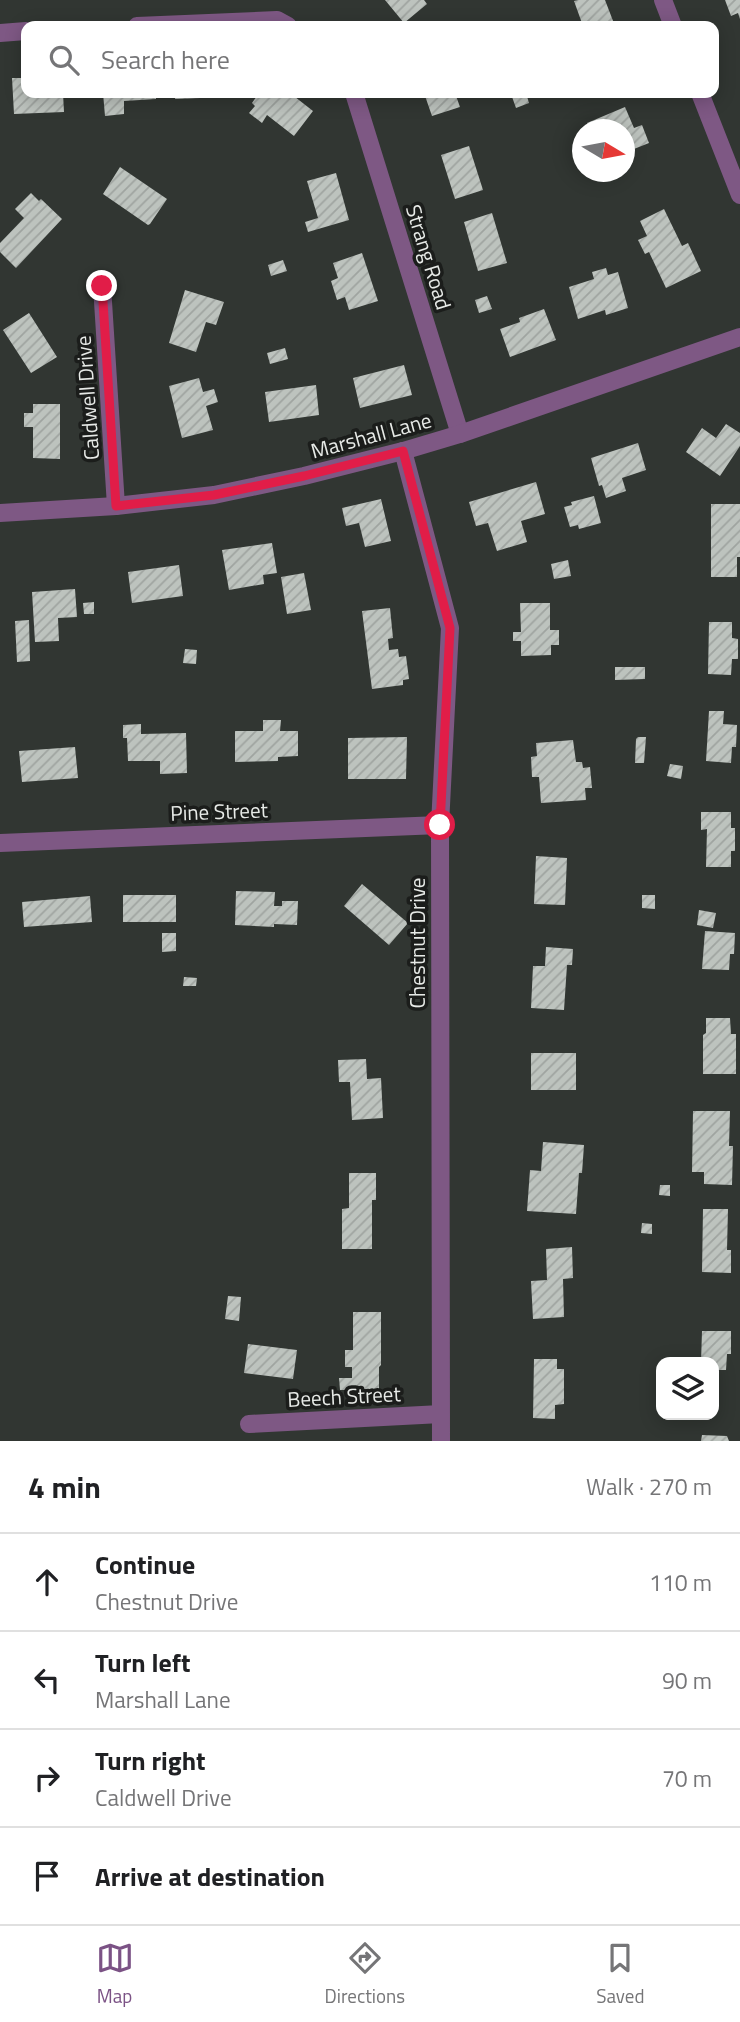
<!DOCTYPE html>
<html lang="en">
<head>
<meta charset="utf-8">
<style>
  :root { --surface:#fff; --page:#f6f6f6; --text:#202124; --muted:#757577; --line:#e0e0e0; --accent:#7b5285 }
  body { margin:0; font-family:"Titillium Web",sans-serif; background:var(--page); color:var(--text) }
  .controls { position:absolute; right:21px; bottom:21px; display:grid; overflow:hidden; border-radius:14px; box-shadow:0 4px 18px #0003 }
  .controls button { width:63px; height:63px; display:grid; place-items:center; padding:0; border:0; border-bottom:2px solid var(--line); background:var(--surface); color:var(--text); font:35px sans-serif }
  .compass { position:absolute; left:572px; top:119px; width:63px; height:63px; border-radius:50%; background:var(--surface); box-shadow:0 4px 18px #0003; rotate:100deg }
  .stop { position:absolute; width:21px; height:21px; margin:-16px; border:5px solid #e11d48; border-radius:50%; background:#fff }
  .stop.end { background:#e11d48; border-color:#fff; box-shadow:0 2px 7px #0008 }
  .list { margin:0; padding:0; list-style:none }
  h2 { display:flex; justify-content:space-between; align-items:center; height:91px; margin:0; padding:0 28px; font-size:30px }
  h2 small { font-size:23px; font-weight:400; color:var(--muted) }
  .list li { display:grid; grid-template-columns:46px 1fr auto; gap:21px; align-items:center; box-sizing:border-box; height:98px; padding:0 28px; border-top:2px solid var(--line) }
  .list b { display:block; font-size:26px; white-space:nowrap }
  .list p { margin:0; font-size:23px; white-space:nowrap; color:var(--muted) }
  .list em { font-size:23px; font-style:normal; color:var(--muted) }
  .icon { flex:none; width:38px; height:38px; fill:none; stroke:currentColor; stroke-width:2; stroke-linecap:round; stroke-linejoin:round }
  .map { position:relative; flex:none; width:740px; height:1441px; overflow:hidden }
  .search { position:absolute; background:var(--surface); box-shadow:0 4px 18px #0003; left:21px; right:21px; top:21px; height:77px; display:flex; align-items:center; gap:18px; box-sizing:border-box; padding:0 24px; border-radius:14px; color:var(--muted); font-size:26px }
  .sheet { height:483px; background:var(--surface) }
  nav { display:flex; justify-content:space-around; align-items:center; box-sizing:border-box; height:98px; border-top:2px solid var(--line); background:var(--surface); font-size:19px; color:var(--muted) }
  nav a { display:grid; justify-items:center; gap:4px }
  nav .on { color:var(--accent) }
  .map>svg:first-child { display:block }
  .building { fill:url(#building-hatch) }
  .lines { fill:none; stroke-linecap:round; stroke-linejoin:round }
  .minor { stroke:#7e5884; stroke-width:18 }
  .tertiary { stroke:#7e5884; stroke-width:18 }
  .route { stroke:#e11d48; stroke-width:9 }
  .labels { text-anchor:middle; dominant-baseline:central; stroke-width:7; stroke-linejoin:round; paint-order:stroke }
  .street-label { font-size:21px; fill:#e7eae7; stroke:#1b1d1b }
</style>
</head>
<body>
<div class="map">
<svg width="740" height="1441" viewBox="0 0 740 1441">
  <defs>
    <pattern id="building-hatch" width="6" height="6" patternUnits="userSpaceOnUse" patternTransform="scale(1.75)"><rect width="6" height="6" fill="#bdc3be"/><path d="M-1 1l2-2M0 6l6-6M5 7l2-2" fill="none" stroke="#9fa4a0"/></pattern>
  </defs>
  <rect width="100%" height="100%" fill="#313632"/>
  <path class="building" d="M385,0H424L427,4L404,23Z
    M578,0H605L615,26H583L574,1Z
    M725,0H740V19L738,13L731,16Z
    M12,78H26V93H63L64,112L14,114Z
    M103,93H156V99L124,101V114L105,116Z
    M175,93H225V97L175,99Z
    M259,93H290L313,111L294,136L267,115L262,123L249,113L255,106L252,103Z
    M424,93H455L460,107L432,116Z
    M515,93H526L529,103L516,108L511,94Z
    M625,107L634,128L642,125L649,143L624,153V130H590L587,123Z
    M469,146L483,190L455,199L441,155Z
    M120,167L167,199L150,224L148,225L103,194Z
    M336,173L349,220L308,232L305,222L318,218L307,181Z
    M31,193L39,201L41,199L62,219L16,268L0,252V243L24,218L15,209Z
    M664,209L682,246L688,243L701,271L666,288L649,252L645,254L638,240L647,236L640,221Z
    M492,213L507,263L478,271L464,222Z
    M362,253L378,301L349,310L345,297L337,300L331,281L338,278L333,263Z
    M283,260L287,271L271,276L268,265Z
    M606,268L608,275L618,272L628,308L606,315L605,310L578,319L569,287L594,279L592,272Z
    M185,290L224,302L216,325L206,322L196,352L169,343Z
    M487,296L492,309L479,313L475,300Z
    M544,309L556,340L510,357L500,329L520,322L519,318Z
    M29,313L57,357L31,373L3,330Z
    M285,348L288,359L270,364L267,353Z
    M404,365L412,395L360,408L353,378Z
    M199,378L203,392L214,389L218,402L206,406L213,430L182,438L169,386Z
    M316,385L319,415L269,422L265,392Z
    M33,404H60V459L33,458V427H24V413H33Z
    M726,424L740,433V446L720,476L686,452L702,428L716,438Z
    M638,443L646,470L622,478L626,491L606,498L602,485L599,486L591,458Z
    M536,482L545,514L521,521L527,542L497,551L488,523L476,526L469,502Z
    M594,496L601,523L579,529L578,525L570,527L564,507L572,505L571,502Z
    M381,499L391,541L365,547L359,523L346,526L342,508Z
    M711,504H740V557H737V577H711Z
    M272,543L277,573L263,575L264,584L229,590L222,550Z
    M568,560L571,576L554,579L551,564Z
    M179,565L183,596L132,603L128,572Z
    M304,573L311,610L287,614L281,577Z
    M75,589L77,617L58,618L59,641L35,642L32,592Z
    M94,602V614H84L83,603Z
    M520,603H550V630H559V645H551V655L521,656V641H513V632H521Z
    M390,608L393,638L388,639L389,650L398,649L399,657L406,656L409,679L403,680V685L372,689L362,611Z
    M29,620L30,661L17,662L15,621Z
    M709,622H732V638L738,639V659H732L731,675L708,674Z
    M185,649L197,650L196,664L183,663Z
    M615,667H645V679L615,680Z
    M709,711H724L723,724L737,725L736,747H732L731,763L706,761Z
    M263,720H281L280,731H298V756L278,757V761L235,762V731H263Z
    M141,724V734L186,733L187,773L160,774V761H128L127,738H123V725Z
    M407,737L406,779H348V738Z
    M638,737H646L644,763H635L636,739Z
    M573,740L576,762H582L583,768L590,767L592,788H585L586,800L541,803L539,777H532L531,757L537,756L536,743Z
    M75,747L78,778L22,782L19,751Z
    M670,764L683,766L681,779L667,776Z
    M701,812H731V828H735V851H731V867H706L707,829L701,830Z
    M536,856L567,858L565,905L534,904Z
    M362,884L408,923L389,945L344,906Z
    M236,891L275,892L274,906H282V901H298L297,925L274,924V927L235,925Z
    M123,895H176V922H123Z
    M642,895H655V909L642,908Z
    M90,896L92,922L24,927L22,902Z
    M699,910L716,913L713,928L697,925Z
    M705,931L735,933L734,954H730L729,970L702,969Z
    M162,933H176V951L162,952Z
    M546,947L573,949L572,965H567L564,1010L531,1008L533,966H545Z
    M184,977L197,978L196,986H183Z
    M706,1018H730L731,1034H736V1074H703V1035L706,1033Z
    M531,1053H576V1090H531Z
    M366,1059L367,1079L381,1078L383,1118L352,1120L350,1082H339L338,1060Z
    M693,1111H730L729,1146H733L732,1185L704,1184V1172H692Z
    M543,1142L584,1145L582,1173H579L576,1214L527,1211L530,1170L541,1171Z
    M349,1173H376V1200H372V1249H342V1209L349,1208Z
    M660,1185H670V1196L659,1195Z
    M703,1209H728L727,1250H731V1273L702,1272Z
    M642,1223L652,1224V1234L641,1233Z
    M572,1247L573,1278L563,1279L564,1317L533,1319L531,1281L547,1280L546,1249Z
    M228,1296L241,1297L239,1321L225,1319Z
    M353,1312H381V1365L379,1367V1394H353L352,1390H340L339,1378H352V1367H345V1350H353Z
    M702,1331H731V1354H727L726,1370H714V1362H701Z
    M248,1344L297,1350L293,1379L244,1373Z
    M534,1359H557V1369H564V1404L555,1405V1419L533,1418Z
    M702,1435L727,1436L729,1441H701Z"/>
  <g class="lines">
    <path class="minor" d="M663,0L673,26
      M137,26L277,20L288,26
      M0,33L26,31
      M354,93L460,434
      M700,93L740,195
      M102,286L116,506
      M403,451L450,628L440,825L441,1441
      M0,843L440,825
      M249,1424L441,1414"/>
    <path class="tertiary" d="M0,513L116,506L214,495L304,476L403,451L460,434L740,337"/>
  </g>
  <g class="lines">
    <path class="route" d="M102,286L116,506L214,495L304,476L403,451L450,628L440,825"/>
  </g>
  <g class="labels">
    <g class="street-label">
      <text transform="translate(429 257) rotate(73)">Strang Road</text>
      <text transform="translate(87 398) rotate(-94)">Caldwell Drive</text>
      <text transform="translate(371 435) rotate(-15)">Marshall Lane</text>
      <text transform="translate(219 811) rotate(-2)">Pine Street</text>
      <text transform="translate(417 943) rotate(-90)">Chestnut Drive</text>
      <text transform="translate(344 1396) rotate(-3)">Beech Street</text>
    </g>
  </g>
</svg>
<div class="controls">
<button><svg class="icon" aria-label="layers" viewBox="0 0 24 24"><path d="M12 4l9 5-9 5-9-5zM3 14l9 5 9-5"/></svg></button>
</div>
<svg class="compass" viewBox="-18 -18 36 36"><path d="M0-13l5 13h-10z" fill="#e53935"/><path d="M0 13l5-13h-10z" fill="#757577"/></svg>
<div class="stop" style="left:440px;top:825px"></div>
<div class="stop end" style="left:102px;top:286px"></div>
<div class="search"><svg class="icon" aria-label="search" viewBox="0 0 24 24"><circle cx="10" cy="10" r="6"/><path d="M15 15l6 6"/></svg>Search here</div>
</div>
<section class="sheet">
<h2>4 min<small>Walk · 270 m</small></h2>
<ul class="list">
<li><svg class="icon" aria-label="ahead" viewBox="0 0 24 24"><path d="M12 20V5M6 11l6-6 6 6"/></svg><div><b>Continue</b><p>Chestnut Drive</p></div><em>110 m</em></li>
<li><svg class="icon" aria-label="left" viewBox="0 0 24 24"><path d="M17 20v-9H6M10 6l-5 5 5 5"/></svg><div><b>Turn left</b><p>Marshall Lane</p></div><em>90 m</em></li>
<li><svg class="icon" aria-label="right" viewBox="0 0 24 24"><path d="M7 20v-9h11M14 6l5 5-5 5"/></svg><div><b>Turn right</b><p>Caldwell Drive</p></div><em>70 m</em></li>
<li><svg class="icon" aria-label="arrive" viewBox="0 0 24 24"><path d="M6 21V4h12l-3 4 3 4H6"/></svg><div><b>Arrive at destination</b></div></li>
</ul>
</section>
<nav>
<a class="on"><svg class="icon" aria-label="map" viewBox="0 0 24 24"><path d="M3 6l6-2 6 2 6-2v14l-6 2-6-2-6 2zM9 4v14M15 6v14"/></svg>Map</a>
<a><svg class="icon" aria-label="directions" viewBox="0 0 24 24"><path d="M12 3l9 9-9 9-9-9zM9 14v-3h6M13 9l2 2-2 2"/></svg>Directions</a>
<a><svg class="icon" aria-label="saved" viewBox="0 0 24 24"><path d="M7 4h10v16l-5-4-5 4z"/></svg>Saved</a>
</nav>
</body>
</html>
